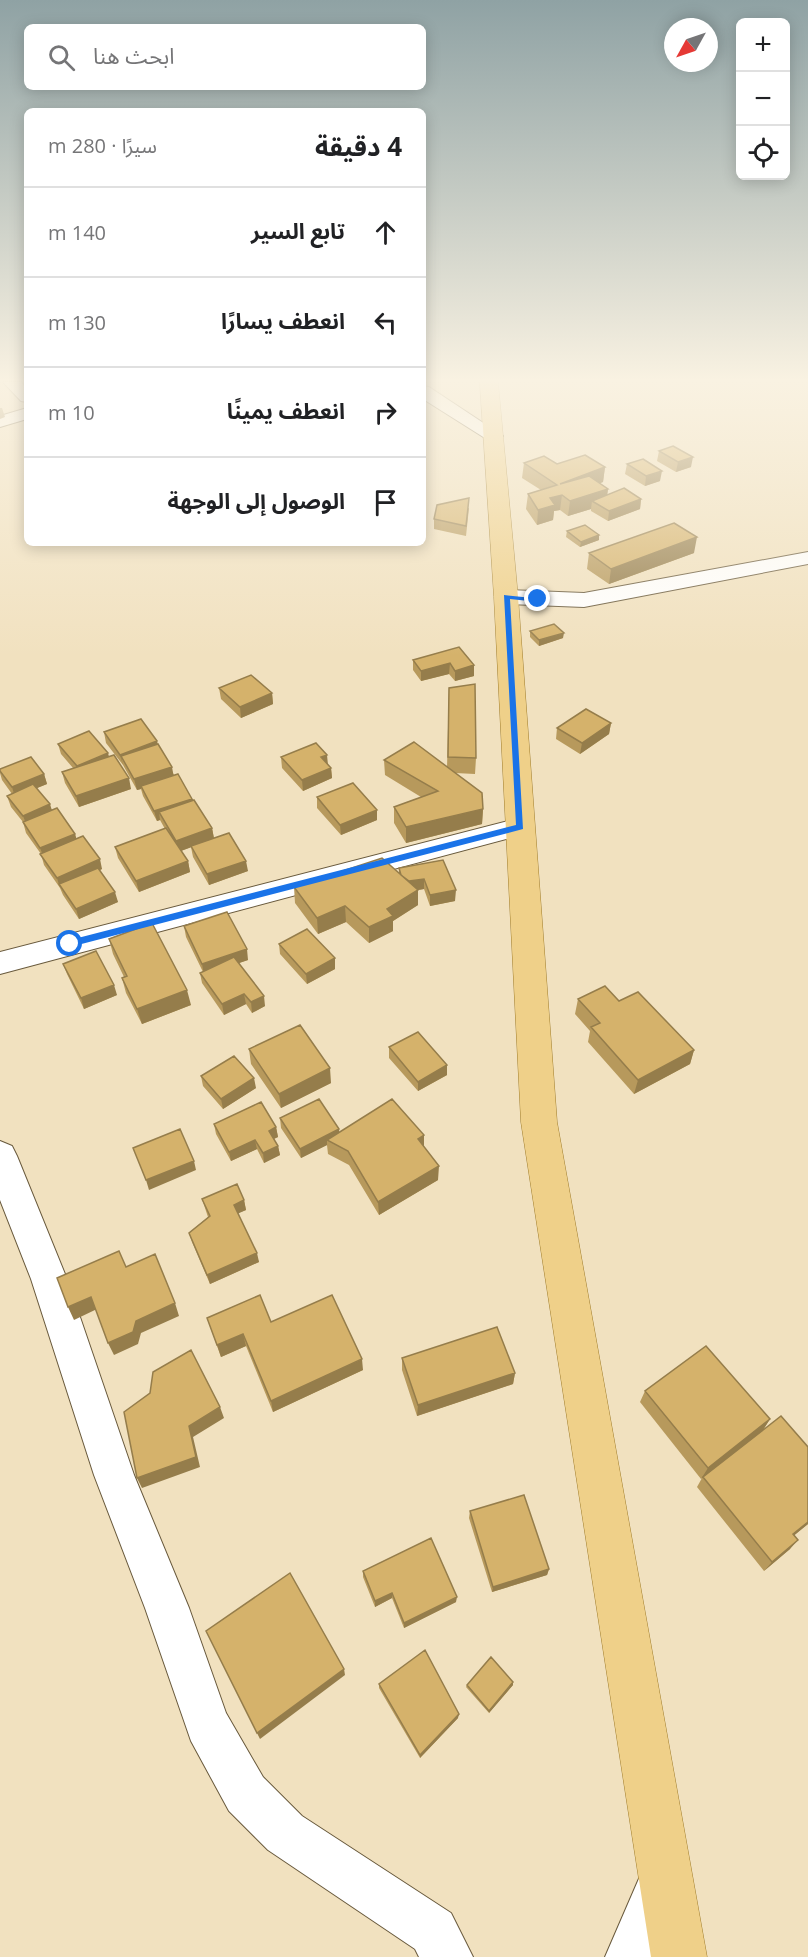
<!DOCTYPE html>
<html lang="ar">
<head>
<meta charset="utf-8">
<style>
  :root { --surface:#fff; --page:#f6f6f6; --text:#202124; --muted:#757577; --line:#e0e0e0 }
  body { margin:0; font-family:"Open Sans","Noto Sans Arabic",sans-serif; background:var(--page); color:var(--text); direction:rtl }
  .controls { position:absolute; right:18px; top:18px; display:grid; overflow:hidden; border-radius:9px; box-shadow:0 3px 15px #0003 }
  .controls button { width:54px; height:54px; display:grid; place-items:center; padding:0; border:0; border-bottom:2px solid var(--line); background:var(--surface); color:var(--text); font:30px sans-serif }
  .compass { position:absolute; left:664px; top:18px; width:54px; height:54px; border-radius:50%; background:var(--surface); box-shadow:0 3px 15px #0003; rotate:230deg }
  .stop { position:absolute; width:18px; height:18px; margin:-14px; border:4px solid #1a73e8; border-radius:50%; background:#fff }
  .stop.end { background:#1a73e8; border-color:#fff; box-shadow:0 2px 6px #0008 }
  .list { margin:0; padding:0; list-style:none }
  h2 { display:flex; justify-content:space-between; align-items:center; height:78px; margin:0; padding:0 24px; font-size:26px }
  h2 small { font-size:20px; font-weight:400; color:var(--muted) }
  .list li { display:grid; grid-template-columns:39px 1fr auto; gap:18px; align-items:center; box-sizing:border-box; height:90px; padding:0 24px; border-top:2px solid var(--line) }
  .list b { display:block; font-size:22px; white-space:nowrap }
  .list em { font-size:20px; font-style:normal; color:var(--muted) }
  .icon { flex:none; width:33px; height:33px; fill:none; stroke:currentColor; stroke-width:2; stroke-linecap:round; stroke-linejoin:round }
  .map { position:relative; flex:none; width:808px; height:1957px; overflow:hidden; direction:ltr }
  .search { position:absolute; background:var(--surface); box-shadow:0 3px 15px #0003; left:24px; top:24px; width:402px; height:66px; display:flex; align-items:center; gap:15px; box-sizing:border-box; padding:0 21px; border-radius:9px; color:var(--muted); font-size:22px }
  .panel { position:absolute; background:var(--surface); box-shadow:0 3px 15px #0003; left:24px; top:108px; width:402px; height:438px; border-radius:9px; direction:rtl }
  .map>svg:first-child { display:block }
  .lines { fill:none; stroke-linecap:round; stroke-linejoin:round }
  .minor-casing { stroke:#68593c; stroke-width:2 }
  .major-casing { stroke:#a07d2c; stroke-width:1 }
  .minor { fill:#fff; fill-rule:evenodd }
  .major { fill:#efd089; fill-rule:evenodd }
  .wall { fill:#b7995c }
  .shaded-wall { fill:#957d4b }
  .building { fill:#d5b26b; stroke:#957d4b; stroke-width:1.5 }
  .route { fill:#1a73e8 }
</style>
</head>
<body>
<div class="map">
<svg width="808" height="1957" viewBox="0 0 808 1957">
  <rect width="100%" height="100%" fill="#f1e1bf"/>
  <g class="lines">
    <defs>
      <path id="minor" d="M3,382H21L27,388V402L21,401Z
        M423,386L429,387L503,436L500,440H488L423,399Z
        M27,408V419L0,427V416Z
        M808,552V564L584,607L506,604L498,602L495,597L498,592L506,590L584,593Z
        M520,818L529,821L533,827L529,833L0,974V952Z
        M0,1141L12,1146L17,1156L67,1279L134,1475L189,1608L226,1713L263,1777L302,1816L451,1913L473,1957H419L415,1949L268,1850L229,1811L191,1741L145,1608L94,1475L31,1279L0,1200Z
        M662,1860L680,1867L687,1885L657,1957H605L644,1867Z"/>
      <path id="major" d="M480,382H498L518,597L557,1122L707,1957H651L521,1122L494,597Z"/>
    </defs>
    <use href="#minor" class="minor-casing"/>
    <use href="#major" class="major-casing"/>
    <use href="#minor" class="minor"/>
    <use href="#major" class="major"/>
  </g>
  <path class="wall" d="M659,451L691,467L676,472L657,461Z
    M524,463L557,464L605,467L603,482L600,483L608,489L607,495L641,499L640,509L608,521L591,511V509L568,516L560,510L554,511L553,520L537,525L526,509L528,494L541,490L522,478Z
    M627,464L660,481L645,486L625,474Z
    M469,508L466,536L434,529V519Z
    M567,531L599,535V540L580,547L566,537Z
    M589,553H694L609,584L587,569Z
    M530,631L563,638L539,646L530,637Z
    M413,660L474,665V676L455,681L449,674L421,681L413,670Z
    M219,688L272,693L273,704L241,718L221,699Z
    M449,688L476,758L475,774L455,773L483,809L482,824L406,843L394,823V807L421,797L385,775L384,760L447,768Z
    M611,723L609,734L580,754L556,739L557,728Z
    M104,732L158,745L174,775L212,828L214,838L248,871L209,885L193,857L191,847L181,851L188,861L190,872L139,892L118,858L115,847L165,829L160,820L157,821L143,796L141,789L137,790L123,765L106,743Z
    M58,744L109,756L131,789L79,807L65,783L62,772L73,768L61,754Z
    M281,757L331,768L332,778L303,791L282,768Z
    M0,769L44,774L47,784L37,788L52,810L75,834L76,839L102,869L100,870L118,902L79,919L63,895L60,888L44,865L41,854L26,833L23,822L11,807L7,796L12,794L2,780L0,773Z
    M317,797L377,820L341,835L317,808Z
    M443,860L455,901L430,906L424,889L418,890V905L393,921V931L369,943L346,922L318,934L295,903L294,887L399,873V868Z
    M184,926L248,960L239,963L265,1006L252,1013L246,1004L224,1015L202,983L200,973L203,972L186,937Z
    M109,939L191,1005L142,1024L126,993L122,978L124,977L113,954Z
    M279,944L335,958V969L307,984L280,954Z
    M63,964L117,995L84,1009L67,974Z
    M578,999L619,1001L694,1050L690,1064L634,1094L588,1042L590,1031L575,1014Z
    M389,1047L447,1075L418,1091L389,1058Z
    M249,1049L331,1083L281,1108L251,1064Z
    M201,1076L256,1088L223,1109L203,1086Z
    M280,1118L339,1132L424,1147L438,1180L379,1215L349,1165L328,1154L327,1145L301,1158L281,1128Z
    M214,1124L276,1127L278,1137L274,1139L278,1146L280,1155L264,1163L257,1149L231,1161L216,1134Z
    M202,1199L244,1200L246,1210L238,1213L259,1262L210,1284L192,1242L189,1233L208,1217Z
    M207,1318L271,1322L363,1370L273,1412L246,1346L221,1357Z
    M402,1358L515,1373L513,1384L417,1416L402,1370Z
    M645,1391L770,1419L763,1430L808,1447V1524L794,1535L790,1549L764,1571L697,1487L702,1478L701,1479L640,1402Z
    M470,1511L549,1569L547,1575L492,1592L469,1518Z
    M363,1571L456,1602L404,1628L392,1598L375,1607L363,1577Z
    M379,1684L458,1718L420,1758L379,1688Z
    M467,1685H513L489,1713L466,1687Z"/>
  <path class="shaded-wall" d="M0,408H2L5,417L0,419Z
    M693,457L691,467L676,472L678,462Z
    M605,467L603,482L564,497L562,495L560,510L554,511L553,520L537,525L538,510L550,498L560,484Z
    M662,471L660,481L645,486L646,476Z
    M608,489L606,504L592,501L591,509L568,516L570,501Z
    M641,499L640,509L608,521L609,511Z
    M599,535V540L580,547L581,542Z
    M697,537L694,553L609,584L611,569Z
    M564,633L563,638L539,646V640Z
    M450,663L449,674L421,681V671Z
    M474,665V676L455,681V671Z
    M272,693L273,704L241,718L240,707Z
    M611,723L609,734L580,754L582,743Z
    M157,741L160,752L121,756L123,765L120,755Z
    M108,753L111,764L80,777L77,766Z
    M327,755L328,765L321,757Z
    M172,767L174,778L141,786V789L137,790L134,779Z
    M331,768L332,778L303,791L302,780Z
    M44,774L47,784L15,797L12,787Z
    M129,778L131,789L79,807L76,796Z
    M192,799L194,809L159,812L160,820L157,821L154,811Z
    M50,804L53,814L27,826L23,816Z
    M483,809L482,824L406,843V827Z
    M377,810V820L341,835L340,825Z
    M212,828L214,839L178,852L176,841Z
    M75,834L78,844L44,858L40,848Z
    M100,859L102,869L62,887L59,884L60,888L57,878Z
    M188,861L190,872L139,892L136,881Z
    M246,861L248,871L209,885L207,874Z
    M424,879V889L418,890V905L393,921V931L369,943V927L387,909L404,882Z
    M456,890L455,901L430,906V895Z
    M115,892L118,902L79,919L76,909Z
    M345,906L346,922L318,934L317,918Z
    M247,949L248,960L204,975L202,964Z
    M335,958V969L307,984L306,974Z
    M114,985L117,995L84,1009L81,998Z
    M187,990L191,1005L142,1024L137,1009Z
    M244,994L246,1004L224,1015L222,1004Z
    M264,996L265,1006L252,1013L251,1002Z
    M694,1050L690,1064L634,1094L638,1080Z
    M447,1065V1075L418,1091V1082Z
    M330,1068L331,1083L281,1108L279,1094Z
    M254,1078L256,1088L223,1109L221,1099Z
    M276,1127L278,1137L271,1140L269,1131Z
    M339,1129L340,1138L327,1140V1145L301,1158L300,1149Z
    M424,1135V1149L418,1139Z
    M255,1140L257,1149L231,1161L229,1152Z
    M278,1146L280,1155L264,1163L263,1153Z
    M194,1161L196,1170L149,1190L146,1180Z
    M439,1166L438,1180L379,1215L378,1202Z
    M244,1200L246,1210L237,1214L234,1205Z
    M257,1253L259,1262L210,1284L207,1275Z
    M91,1297L97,1309L74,1320L68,1307Z
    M175,1303L179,1316L141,1333L138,1344L114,1355L108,1343L136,1321Z
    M243,1334L246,1346L221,1357L217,1345Z
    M362,1359L363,1370L273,1412L271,1401Z
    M515,1373L513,1384L417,1416L418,1405Z
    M220,1407L224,1418L193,1437L200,1467L142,1488L137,1478L189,1426Z
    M770,1419L763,1430L701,1479L708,1468Z
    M808,1522V1524L785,1543L793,1534Z
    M798,1540L790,1549L764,1571L772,1562Z
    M549,1569L547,1575L492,1592L493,1587Z
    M392,1593V1598L375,1607V1601Z
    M457,1597L456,1602L404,1628V1623Z
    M344,1669L345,1675L260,1739L257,1733Z
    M513,1682V1685L489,1713V1711Z
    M459,1714L458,1718L420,1758V1755Z"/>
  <path class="building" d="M673,446L693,457L678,462L659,451Z
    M585,455L605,467L560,484L589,476L608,489L570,501L562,495L550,498L555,505L538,510L528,494L557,485L524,463L544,456L557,464Z
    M643,459L662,471L646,476L627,464Z
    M624,488L641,499L609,511L592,501Z
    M469,498L466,526L434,519L437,505Z
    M674,523L697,537L611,569L589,553Z
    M585,525L599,535L581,542L567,531Z
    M554,624L564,633L539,640L530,631Z
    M459,647L474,665L455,671L450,663L421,671L413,660Z
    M251,675L272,693L240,707L219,688Z
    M475,684L476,758L448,757L449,688Z
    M586,709L611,723L582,743L557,728Z
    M141,719L157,741L120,755L104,732Z
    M89,731L108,753L77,766L58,744Z
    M414,742L482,793L483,809L406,827L394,807L438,791L384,760Z
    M316,743L327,755L321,757L331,768L302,780L281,757Z
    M158,744L172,767L134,779L121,756Z
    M114,755L129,778L76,796L62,772Z
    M31,757L44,774L12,787L0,771V769Z
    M178,774L192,799L154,811L141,786Z
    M353,783L377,810L340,825L317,797Z
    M33,784L50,804L23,816L7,796Z
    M194,800L212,828L176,841L159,812Z
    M57,808L75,834L40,848L23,822Z
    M166,828L188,861L136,881L115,847Z
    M229,833L246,861L207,874L191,846Z
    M83,836L100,859L57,878L40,854Z
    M382,858L418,890L387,909L393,916L369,927L345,906L317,918L294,887Z
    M443,860L456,890L430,895L424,879L409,881L401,875L399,868Z
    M98,868L115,892L76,909L59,884Z
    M227,912L247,949L202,964L184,926Z
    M152,923L187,990L137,1009L122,978L127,976L109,939Z
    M307,929L335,958L306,974L279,944Z
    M96,951L114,985L81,998L63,964Z
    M234,957L264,996L251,1002L244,994L222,1004L200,973Z
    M605,986L619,1001L638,992L694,1050L638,1080L591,1027L600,1023L578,999Z
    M300,1025L330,1068L279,1094L249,1049Z
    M418,1032L447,1065L418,1082L389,1047Z
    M234,1056L254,1078L221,1099L201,1076Z
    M319,1099L339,1129L300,1149L280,1118Z
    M392,1099L424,1135L418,1139L439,1166L378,1202L348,1151L327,1140Z
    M261,1102L276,1127L269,1131L278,1146L263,1153L255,1140L229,1152L214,1124Z
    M180,1129L194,1161L146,1180L133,1148Z
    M237,1184L244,1200L234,1205L257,1253L207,1275L189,1233L210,1216L202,1199Z
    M119,1251L126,1267L155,1254L175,1303L136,1321L133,1332L108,1343L91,1297L68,1307L57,1278Z
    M260,1295L271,1322L332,1295L362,1359L271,1401L243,1334L217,1345L207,1318Z
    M497,1327L515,1373L418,1405L402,1358Z
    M706,1346L770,1419L708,1468L645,1391Z
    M191,1350L220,1407L189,1426L196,1457L137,1478L124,1412L150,1393L153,1372Z
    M781,1416L808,1447V1522L793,1534L798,1540L772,1562L703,1477Z
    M524,1495L549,1569L493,1587L470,1511Z
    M431,1538L457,1597L404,1623L392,1593L375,1601L363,1571Z
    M290,1573L344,1669L257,1733L206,1631Z
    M425,1650L459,1714L420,1755L379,1684Z
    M491,1657L513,1682L489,1711L467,1685Z"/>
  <linearGradient id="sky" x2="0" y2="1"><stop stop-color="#8fa2a4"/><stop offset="0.58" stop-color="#f9f2e2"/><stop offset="1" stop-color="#f9f2e2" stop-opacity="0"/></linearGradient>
  <rect width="808" height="656" fill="url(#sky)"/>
  <path class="route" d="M504,595L542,599L538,602L510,599L523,829L70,947L67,946V941L70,940L516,825Z"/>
</svg>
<div class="controls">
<button>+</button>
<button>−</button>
<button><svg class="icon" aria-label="locate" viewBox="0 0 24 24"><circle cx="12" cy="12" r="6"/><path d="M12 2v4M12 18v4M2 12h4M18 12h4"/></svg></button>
</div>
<svg class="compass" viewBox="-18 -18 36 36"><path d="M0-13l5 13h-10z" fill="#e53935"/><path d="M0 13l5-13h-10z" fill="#757577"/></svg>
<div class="stop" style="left:70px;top:944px"></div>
<div class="stop end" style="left:538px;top:599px"></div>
<div class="search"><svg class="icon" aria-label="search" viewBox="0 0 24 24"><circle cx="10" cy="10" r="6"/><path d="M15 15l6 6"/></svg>ابحث هنا</div>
<section class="panel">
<h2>4 دقيقة<small>سيرًا · 280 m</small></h2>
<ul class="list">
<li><svg class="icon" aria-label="ahead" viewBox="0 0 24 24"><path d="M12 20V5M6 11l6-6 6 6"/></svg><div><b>تابع السير</b></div><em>140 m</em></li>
<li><svg class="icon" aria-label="left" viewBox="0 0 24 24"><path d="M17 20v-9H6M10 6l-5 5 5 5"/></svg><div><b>انعطف يسارًا</b></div><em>130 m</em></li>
<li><svg class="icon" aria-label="right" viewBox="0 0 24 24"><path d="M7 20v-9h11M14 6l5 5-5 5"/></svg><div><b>انعطف يمينًا</b></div><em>10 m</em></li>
<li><svg class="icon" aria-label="arrive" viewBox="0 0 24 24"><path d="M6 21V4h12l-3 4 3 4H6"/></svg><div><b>الوصول إلى الوجهة</b></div></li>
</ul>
</section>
</div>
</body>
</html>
